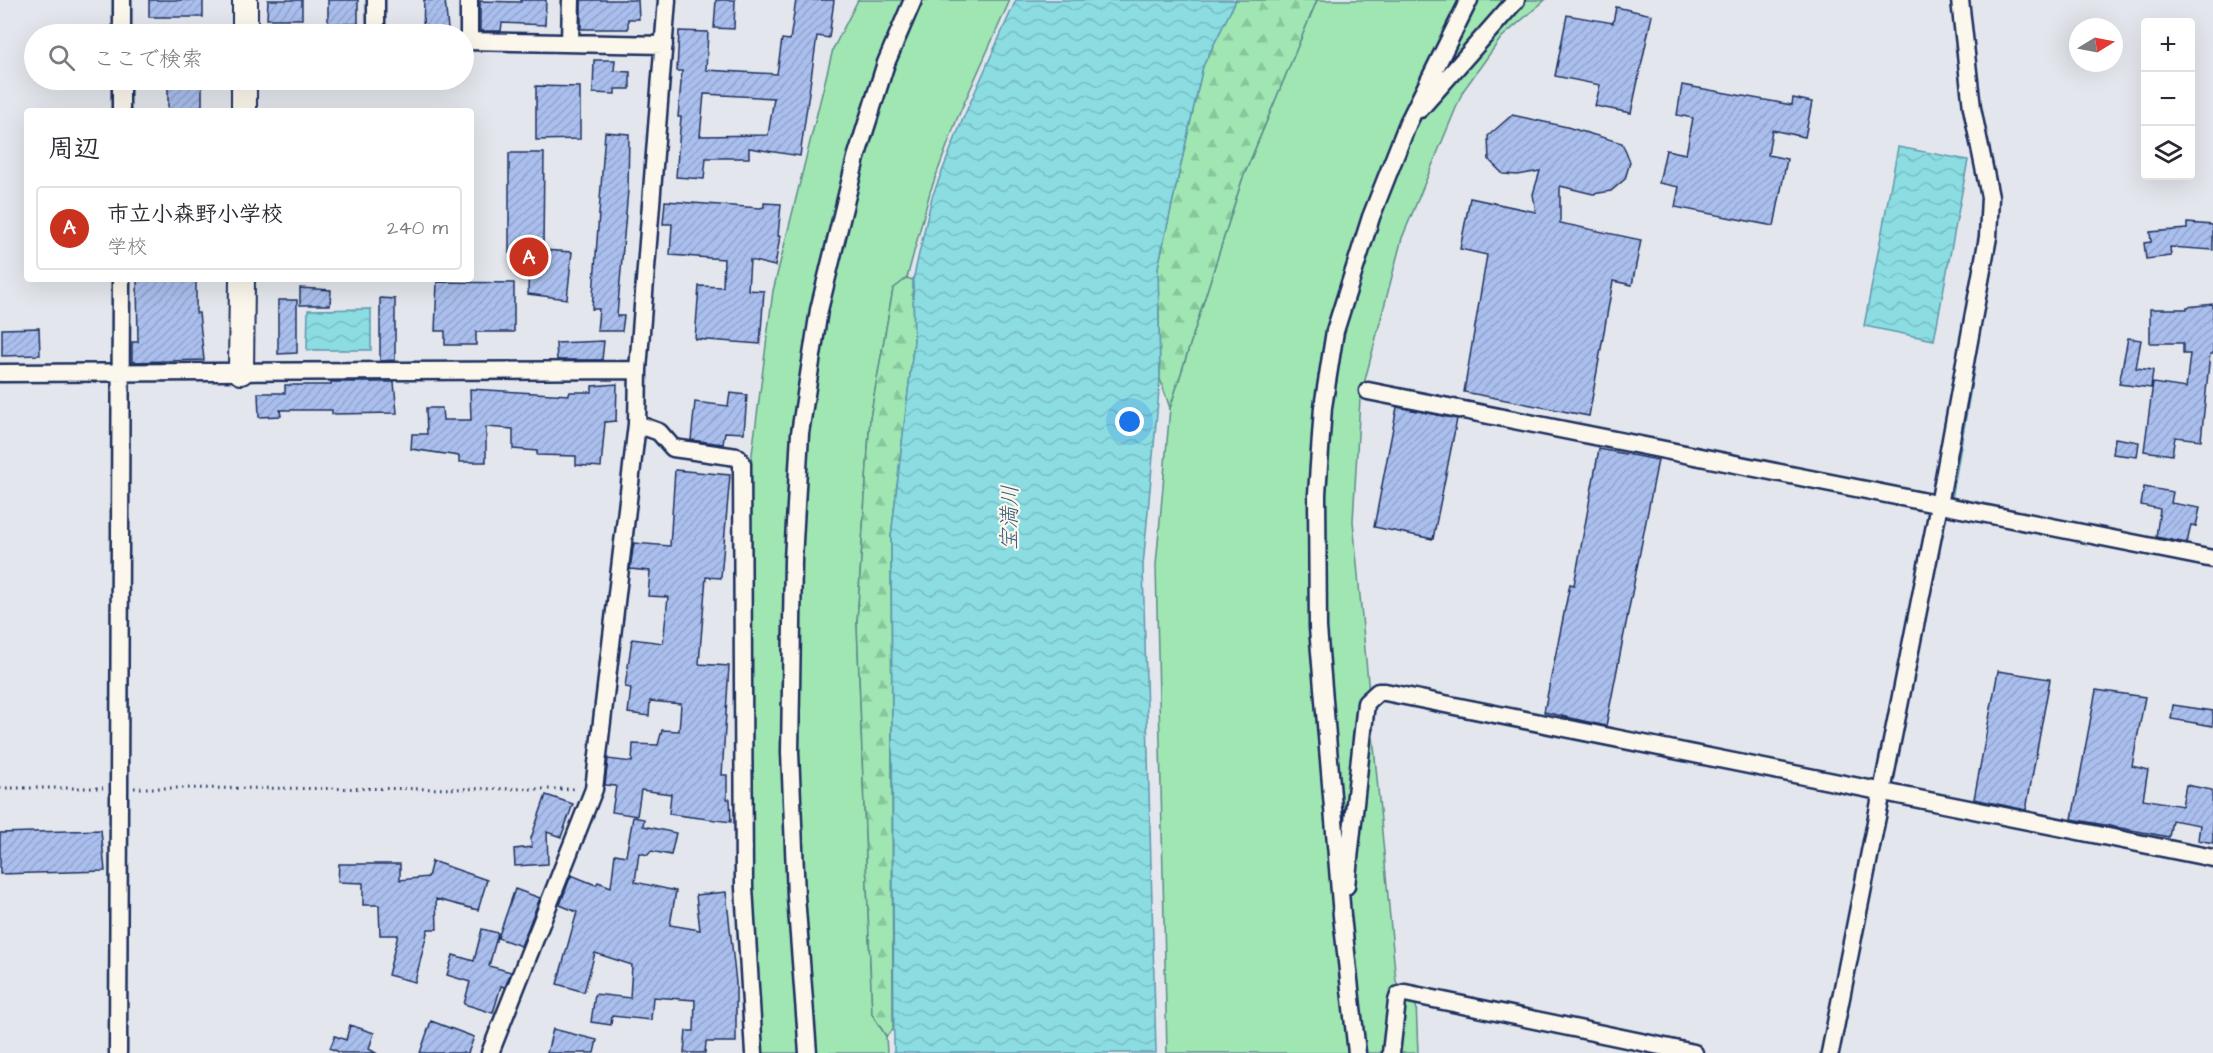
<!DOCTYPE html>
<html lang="ja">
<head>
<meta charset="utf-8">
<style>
  :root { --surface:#fff; --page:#f2f2f3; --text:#2b2b33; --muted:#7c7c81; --line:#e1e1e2; --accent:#c8321e }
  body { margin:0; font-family:"Architects Daughter","Klee One",sans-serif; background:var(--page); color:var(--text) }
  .controls { position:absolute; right:18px; top:18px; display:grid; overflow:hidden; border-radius:6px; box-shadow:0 6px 24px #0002 }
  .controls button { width:54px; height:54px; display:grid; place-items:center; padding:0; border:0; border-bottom:2px solid var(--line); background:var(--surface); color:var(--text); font:30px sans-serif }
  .compass { position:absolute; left:2069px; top:18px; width:54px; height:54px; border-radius:50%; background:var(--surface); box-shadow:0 6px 24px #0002; rotate:80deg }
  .you { position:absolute; left:1130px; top:422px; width:21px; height:21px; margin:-15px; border:4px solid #fff; border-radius:50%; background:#1a73e8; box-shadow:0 0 0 9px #1a73e833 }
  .badge { display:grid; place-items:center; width:39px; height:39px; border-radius:50%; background:var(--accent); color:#fff; font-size:20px; font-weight:700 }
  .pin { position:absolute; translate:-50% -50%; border:3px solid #fff; box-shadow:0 2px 6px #0006 }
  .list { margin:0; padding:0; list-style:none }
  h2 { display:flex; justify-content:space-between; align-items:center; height:78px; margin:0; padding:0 24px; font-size:26px }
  h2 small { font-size:20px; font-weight:400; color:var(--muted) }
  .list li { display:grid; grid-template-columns:39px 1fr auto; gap:18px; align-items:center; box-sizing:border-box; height:84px; margin:0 12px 12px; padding:0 12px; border:2px solid var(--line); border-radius:6px }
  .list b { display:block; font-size:22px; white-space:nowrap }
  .list p { margin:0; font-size:20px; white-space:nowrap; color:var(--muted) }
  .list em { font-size:20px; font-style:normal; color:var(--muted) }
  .icon { flex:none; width:33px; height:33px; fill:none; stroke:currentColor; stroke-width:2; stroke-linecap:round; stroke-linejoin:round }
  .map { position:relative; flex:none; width:2213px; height:1053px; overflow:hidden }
  .search { position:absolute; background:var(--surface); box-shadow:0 6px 24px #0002; left:24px; top:24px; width:450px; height:66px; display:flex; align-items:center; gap:15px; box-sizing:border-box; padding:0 21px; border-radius:33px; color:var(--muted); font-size:22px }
  .panel { position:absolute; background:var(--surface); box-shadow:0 6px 24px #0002; left:24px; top:108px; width:450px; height:174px; border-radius:6px }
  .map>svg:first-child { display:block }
  .green { fill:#9fe6b3; stroke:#5d8a88; stroke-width:1.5 }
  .forest { fill:url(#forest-firs); stroke:#5d8a88; stroke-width:1.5 }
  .water { fill:url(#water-waves); stroke:#5e97ad; stroke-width:1.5 }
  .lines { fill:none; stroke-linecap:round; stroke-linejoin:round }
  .stream { stroke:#5e97ad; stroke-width:5 }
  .building { fill:url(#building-hatch); stroke:#1b2f5e; stroke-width:1.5; fill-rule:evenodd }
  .street-casing { stroke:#1b2f5e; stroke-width:21 }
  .secondary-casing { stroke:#1b2f5e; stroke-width:28 }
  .path { stroke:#1b2f5e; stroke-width:3; stroke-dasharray:1.5 4.5; stroke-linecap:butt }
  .street { stroke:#fbf7ec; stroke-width:16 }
  .secondary { stroke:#fbf7ec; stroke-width:24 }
  .labels { text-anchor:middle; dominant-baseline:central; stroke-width:4.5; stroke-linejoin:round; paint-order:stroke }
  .water-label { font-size:22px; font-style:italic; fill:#375a7f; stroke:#fbf7ec }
</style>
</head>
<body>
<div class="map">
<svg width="2213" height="1053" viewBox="0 0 2213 1053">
  <defs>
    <pattern id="forest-firs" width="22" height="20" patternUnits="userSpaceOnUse" patternTransform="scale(1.5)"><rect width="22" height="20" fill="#9fe6b3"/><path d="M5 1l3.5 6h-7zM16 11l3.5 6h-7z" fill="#88c69c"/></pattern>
    <pattern id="water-waves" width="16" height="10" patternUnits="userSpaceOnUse" patternTransform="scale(1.5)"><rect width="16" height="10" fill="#8bdde2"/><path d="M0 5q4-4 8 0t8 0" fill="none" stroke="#77bec4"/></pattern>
    <pattern id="building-hatch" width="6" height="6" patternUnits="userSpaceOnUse" patternTransform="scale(1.5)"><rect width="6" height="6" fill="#aabfed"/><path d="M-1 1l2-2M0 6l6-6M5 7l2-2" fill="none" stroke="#92a4ce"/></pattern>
  </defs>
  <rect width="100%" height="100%" fill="#e3e6ec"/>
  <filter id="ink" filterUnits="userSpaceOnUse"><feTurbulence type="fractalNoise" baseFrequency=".0167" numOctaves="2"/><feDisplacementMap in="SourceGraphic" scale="12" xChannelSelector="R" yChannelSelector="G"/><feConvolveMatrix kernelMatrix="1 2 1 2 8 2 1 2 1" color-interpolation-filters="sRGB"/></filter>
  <g filter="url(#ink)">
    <path class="green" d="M858,0H1010L957,119L930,192L907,278L893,290L870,418L857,623L872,1014L886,1036L887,1053H762L754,974L747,635L751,462L773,291L833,49Z
      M1317,0H1545L1501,38L1463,91L1402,238L1360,399L1353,521L1396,982L1416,1002L1418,1053H1167L1156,565L1170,408L1242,180Z"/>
    <path class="forest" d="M1236,0H1317L1242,180L1170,408L1160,379L1158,267L1203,66Z
      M907,278L913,280L914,341L891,537L893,1030L886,1036L872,1014L857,623L870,418L893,289Z"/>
    <path class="water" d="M1016,0H1236L1203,66L1158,267L1160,379L1143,566L1156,1053H894L891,537L914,341L913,280L932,197L962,121Z
      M1898,147L1968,160L1934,340L1864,326Z
      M371,309V350H307L308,310Z"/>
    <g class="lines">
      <path class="stream" d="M1950,500L1972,371"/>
    </g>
    <path class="building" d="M149,0H203V17H149Z
      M268,0H302V19H267Z
      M328,0H358V24H328Z
      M424,0H445L448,29H423Z
      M521,0H546L545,25L502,23L501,31H480V1L521,2Z
      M581,0H638L639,19H628V29H581Z
      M716,0H735L734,29L714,28Z
      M796,0H834L829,38L817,36L800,156L749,148V158H706L704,179L676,177L681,117H678L682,71H677L679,31L708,32L706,70L777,74L782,39L790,40ZM704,94L774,98L768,135L700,136Z
      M1616,7L1652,15L1631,113L1595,106L1600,85L1555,76L1567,15L1613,23Z
      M594,60H615L614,71L630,72V89H615V94L593,93Z
      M168,80H202V111H168Z
      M1682,85L1792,105L1793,98L1812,102L1805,137L1772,130L1768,155L1787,159L1774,226L1675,207L1679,187L1659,183L1666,150L1686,154L1693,118L1677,115Z
      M536,86L580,87V139L536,140Z
      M1512,115L1567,127L1622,143L1630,162L1625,179L1611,191L1593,194L1560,186V223L1641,240L1632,285L1613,281L1589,416L1464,392L1487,255L1460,249L1470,198L1536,212L1533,194L1540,171L1518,175L1503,174L1489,160L1488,136Z
      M605,132L629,134L628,190L617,316H624L622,331H597L599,309H592Z
      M509,153H544L543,250L572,252L567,299L528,294L529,254L509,253Z
      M665,201L760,208L764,207V203L781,204L778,236H780L775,266L750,260L748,290L764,291L760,344L695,339L699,286L723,287L724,259L670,255L672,224H663Z
      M2187,223L2213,225V250L2170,247L2171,256L2146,259L2144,243L2151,242L2150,232L2187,229Z
      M137,279H196V313H199L204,360L132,362V342H138Z
      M437,282L514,283V332H476V345H445V331H435Z
      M300,288L331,290L330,305H300Z
      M380,298L395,299V360L380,361Z
      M278,300H297V353L278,354Z
      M2213,304V354H2210L2201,440L2175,437L2172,455L2144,451L2153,383L2186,388L2190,354H2183V343H2150V309H2187V307Z
      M39,328L40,355L2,356V329Z
      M2128,338L2141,340L2136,368L2153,370L2151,388L2119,384Z
      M604,341L602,360H557L556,343Z
      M331,382H394L397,413L332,414V410H280L281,416L259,417L258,393H285V385H331Z
      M617,384L616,421L605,422L601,467L576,465V456L537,455V451L513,449V429L486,427V462H459V456L411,449L412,434H427L426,408H442L443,420H471L470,389L569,395L570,392H592V386Z
      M730,393L747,395L744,433L725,432L723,444L691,440L695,402L728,406Z
      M1397,407L1457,419L1433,539L1374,527Z
      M2115,438L2139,442L2137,457L2113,454Z
      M1599,449L1658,460L1606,726L1544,712L1570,584L1574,585Z
      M675,470L730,475L721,578L706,577L699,664L729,666L722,775H727V799H730L731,822L669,814L671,794L641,790L637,816L612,812L616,786L605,785L608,759L632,762L633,744L658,745L662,730L679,731L681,704L650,701L649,716L628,713L631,688L625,687L632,639L663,643L668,597L648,596L650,571L630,569L634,543L670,546Z
      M2144,487L2173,492L2171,503L2200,508L2196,526L2191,525L2187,543L2156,537L2160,509L2141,505Z
      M1998,671L2050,679L2026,810L1974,799Z
      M2096,690L2145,697L2132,766L2148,770L2143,799L2182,806L2186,785L2212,790L2213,843L2198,840L2200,825L2172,820L2169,837L2072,819Z
      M2173,705L2213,711V726L2171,719Z
      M546,795L573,804L561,837L547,832L548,864L515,866L514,849L532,847L531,838Z
      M633,817L644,819L643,826L676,833L671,855L651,851L648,855L639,853L635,882L676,891L670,925L700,930L696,895L726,892L736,983V1042H706L705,1053H684L686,1031H694L695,1000L653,997L651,1020L612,1016L611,1025L591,1022L595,994L630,998L632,965L595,953L584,992L557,984L577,912L560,905L571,875L596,885L598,882L611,887L615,854L626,856Z
      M101,830L105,871L0,874V833Z
      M432,861L487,880L478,910L436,899L437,929H428L415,982L388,975L398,935H380L379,905H363V883L338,882L339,864H400V880L428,877Z
      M515,889L540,898L521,946L498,938Z
      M482,929L498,933L489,966L511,972L505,987L501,986L493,1013L464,1004L470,982L447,975L453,955L474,961Z
      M431,1021L474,1037L468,1053H420Z
      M350,1025L374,1033L369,1049L376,1053H341L330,1048L335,1036L346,1040Z
      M553,1029L597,1040L594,1053H547Z"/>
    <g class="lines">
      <defs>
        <path id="street" d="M122,34V0
          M376,34V0
          M464,41L664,45
          M469,41V0
          M570,41L571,0
          M1420,109L1516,0
          M121,111V80
          M0,373L638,370
          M1368,391L2213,559
          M637,424L659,432L673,448L737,457L742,463L744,887L754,1053
          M1346,886L1366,703L1378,692H1385L2213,858
          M118,1053L121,279
          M490,1053L594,789L637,424L638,370L667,0
          M808,1053L796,896L790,752L793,560L800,433L819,310L856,158L886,63L913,0
          M1357,1053L1342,916L1318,628L1317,494L1323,407L1335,331L1371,217L1408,123L1469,0
          M1391,1053L1397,1001L1399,995L1405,993L1694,1053
          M1830,1053L1939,505L1988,237L1990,197L1972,108L1960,0"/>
        <path id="secondary" d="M245,34V0
          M244,111V80
          M241,372L242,279"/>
      </defs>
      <use href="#street" class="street-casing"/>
      <use href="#secondary" class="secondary-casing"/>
      <path class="path" d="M0,788H103
        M134,788L577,789"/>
      <use href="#street" class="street"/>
      <use href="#secondary" class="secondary"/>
    </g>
  </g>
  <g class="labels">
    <g class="water-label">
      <text transform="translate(1010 518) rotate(-89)">宝満川</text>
    </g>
  </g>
</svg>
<div class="controls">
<button>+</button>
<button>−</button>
<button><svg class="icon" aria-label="layers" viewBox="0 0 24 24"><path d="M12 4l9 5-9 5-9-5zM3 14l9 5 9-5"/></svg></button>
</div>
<svg class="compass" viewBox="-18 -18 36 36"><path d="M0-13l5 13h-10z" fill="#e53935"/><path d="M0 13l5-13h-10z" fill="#7c7c81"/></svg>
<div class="you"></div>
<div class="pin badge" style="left:529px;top:257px">A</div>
<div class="search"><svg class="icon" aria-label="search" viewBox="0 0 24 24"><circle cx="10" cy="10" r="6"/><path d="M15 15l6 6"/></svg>ここで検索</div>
<section class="panel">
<h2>周辺<small></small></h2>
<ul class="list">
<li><span class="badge">A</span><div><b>市立小森野小学校</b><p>学校</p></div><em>240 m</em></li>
</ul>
</section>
</div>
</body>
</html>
